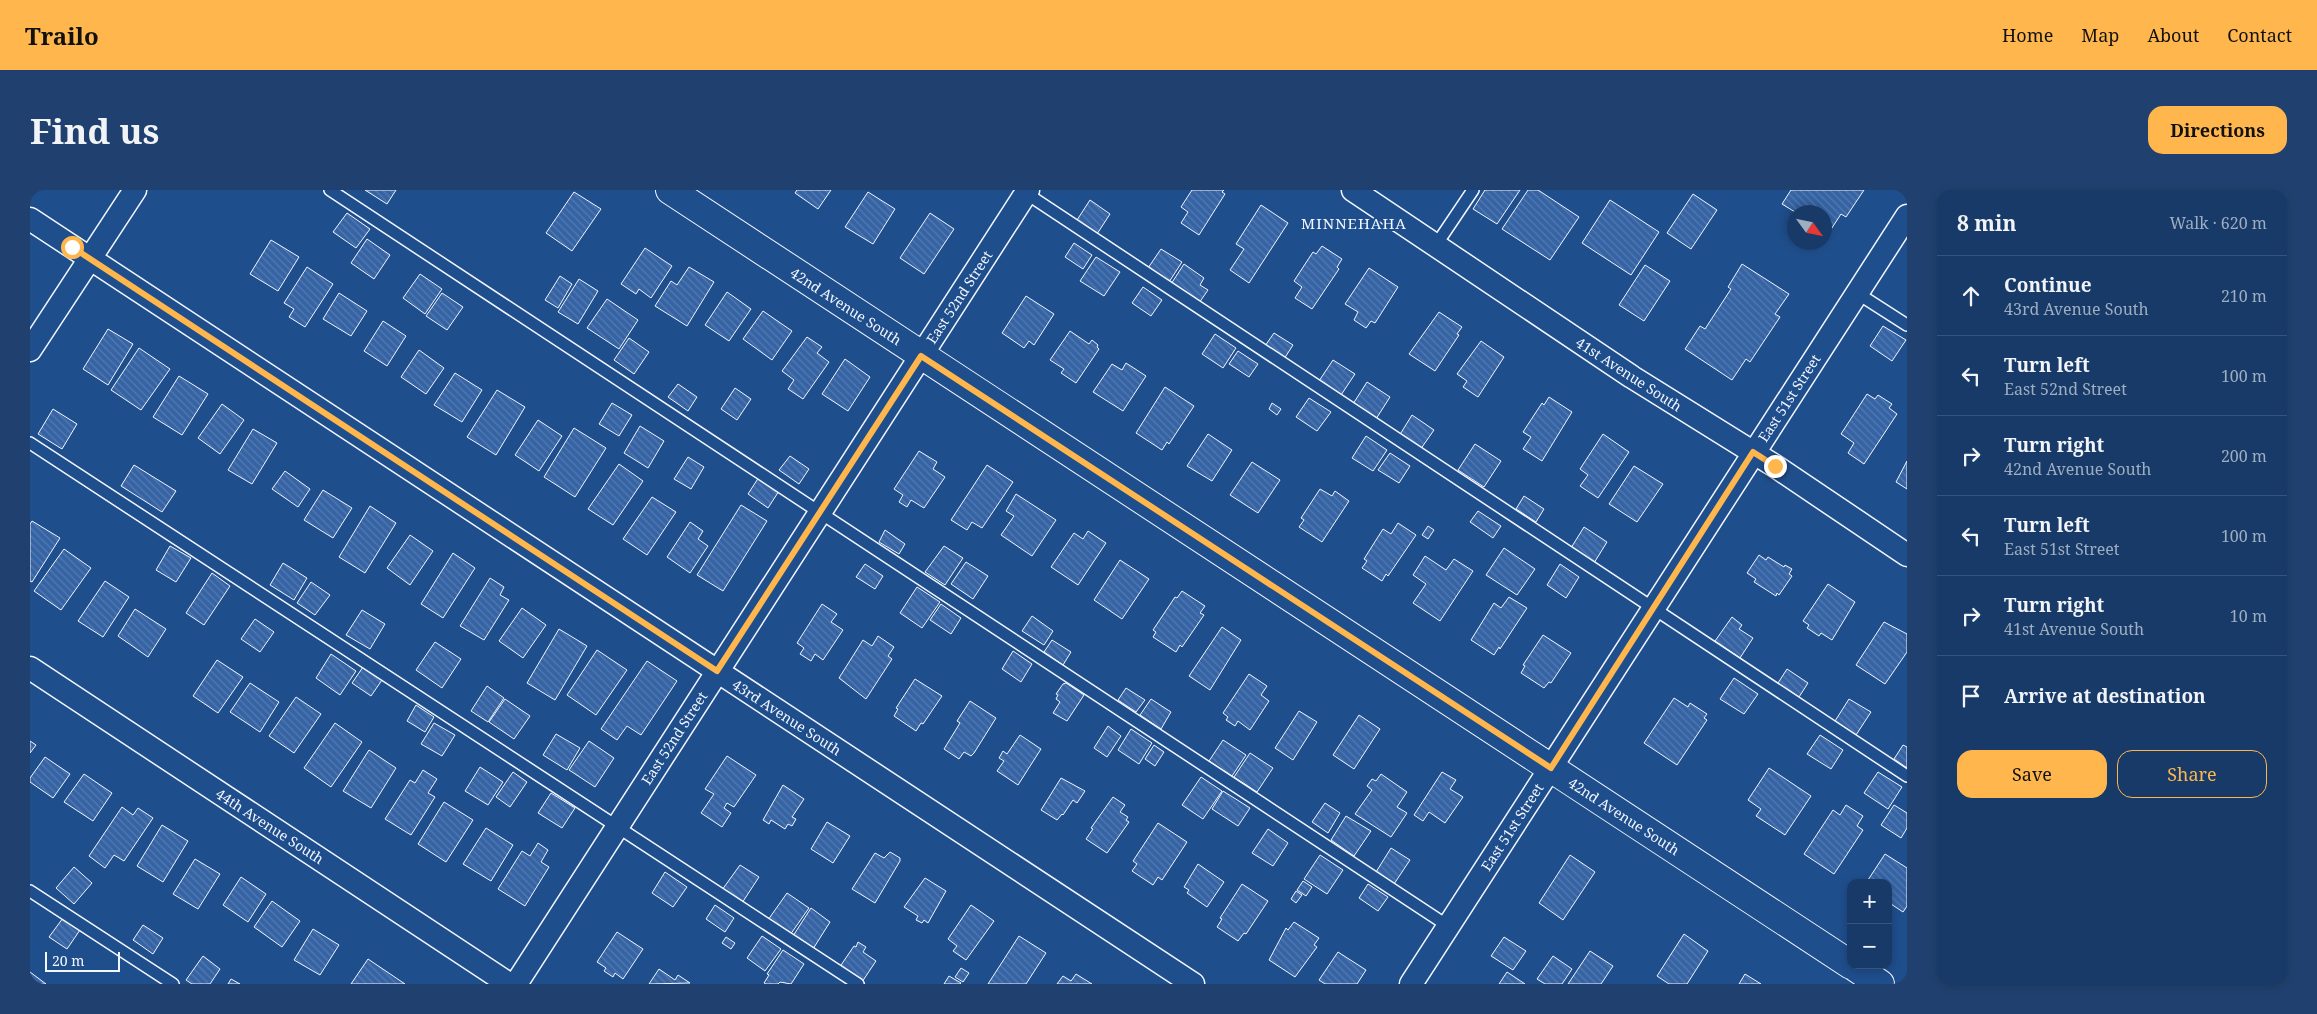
<!DOCTYPE html>
<html lang="en">
<head>
<meta charset="utf-8">
<style>
  :root { --surface:#173a69; --page:#20416f; --text:#f1f3f6; --muted:#9eadc0; --line:#36547d; --accent:#ffb74d }
  body { margin:0; font-family:"Noto Serif",serif; background:var(--page); color:var(--text) }
  .controls { position:absolute; right:15px; bottom:15px; display:grid; overflow:hidden; border-radius:10px; box-shadow:0 2px 8px #0003 }
  .controls button { width:45px; height:45px; display:grid; place-items:center; padding:0; border:0; border-bottom:1px solid var(--line); background:var(--surface); color:var(--text); font:25px sans-serif }
  .compass { position:absolute; left:1757px; top:15px; width:45px; height:45px; border-radius:50%; background:var(--surface); box-shadow:0 2px 8px #0003; rotate:123deg }
  .scale { position:absolute; left:15px; bottom:12px; width:75px; box-sizing:border-box; padding-left:5px; border:2px solid #f2f6ff; border-top:0; font-size:14px; line-height:18px; white-space:nowrap; color:#f2f6ff; -webkit-text-stroke:4px #1f4e8c; paint-order:stroke }
  .stop { position:absolute; width:15px; height:15px; margin:-11px; border:4px solid #ffb74d; border-radius:50%; background:#fff }
  .stop.end { background:#ffb74d; border-color:#fff; box-shadow:0 1px 5px #0008 }
  .list { margin:0; padding:0; list-style:none }
  h2 { display:flex; justify-content:space-between; align-items:center; height:65px; margin:0; padding:0 20px; font-size:21px }
  h2 small { font-size:16px; font-weight:400; color:var(--muted) }
  .list li { display:grid; grid-template-columns:32px 1fr auto; gap:15px; align-items:center; box-sizing:border-box; height:80px; padding:0 20px; border-top:1px solid var(--line) }
  .list b { display:block; font-size:19px; white-space:nowrap }
  .list p { margin:0; font-size:16px; white-space:nowrap; color:var(--muted) }
  .list em { font-size:16px; font-style:normal; color:var(--muted) }
  .actions { display:flex; gap:10px; padding:15px 20px }
  .actions a { flex:1; padding:11px 0; border:1px solid var(--accent); border-radius:15px; text-align:center; font-size:18px; color:var(--accent) }
  .actions .main { background:var(--accent); color:#111 }
  .icon { flex:none; width:28px; height:28px; fill:none; stroke:currentColor; stroke-width:2; stroke-linecap:round; stroke-linejoin:round }
  .map { position:relative; flex:none; width:1877px; height:794px; overflow:hidden; border-radius:15px }
  header { display:flex; align-items:center; gap:30px; box-sizing:border-box; height:70px; padding:0 25px; background:var(--accent); color:#111 }
  header strong { font-size:24px }
  nav { display:flex; gap:28px; margin-inline-start:auto; font-size:18px }
  .intro { display:flex; align-items:center; justify-content:space-between; box-sizing:border-box; height:120px; padding:0 30px }
  h1 { margin:0; font-size:35px }
  .button { padding:12px 22px; border-radius:15px; background:var(--accent); color:#111; font-size:18px; font-weight:700 }
  main { display:flex; gap:30px; padding:0 30px }
  aside { flex:1; background:var(--surface); border-radius:15px; box-shadow:0 2px 8px #0003 }
  .map>svg:first-child { display:block }
  .building { fill:url(#building-back-hatch); stroke:#f2f6ff }
  .lines { fill:none; stroke-linecap:round; stroke-linejoin:round }
  .lane-casing { stroke:#f2f6ff; stroke-width:14 }
  .street-casing { stroke:#f2f6ff; stroke-width:25 }
  .secondary-casing { stroke:#f2f6ff; stroke-width:30 }
  .lane { stroke:#1f4e8c; stroke-width:11 }
  .street { stroke:#1f4e8c; stroke-width:22 }
  .secondary { stroke:#1f4e8c; stroke-width:28 }
  .route { stroke:#ffb74d; stroke-width:6 }
  .labels { text-anchor:middle; dominant-baseline:central; stroke-width:4; stroke-linejoin:round; paint-order:stroke }
  .street-label { font-size:14px; fill:#f2f6ff; stroke:#1f4e8c }
  .neighbourhood-label { font-size:15px; letter-spacing:1px; fill:#f2f6ff; stroke:#1f4e8c }
</style>
</head>
<body>
<header>
<strong>Trailo</strong>
<nav><a>Home</a><a>Map</a><a>About</a><a>Contact</a></nav>
</header>
<div class="intro"><h1>Find us</h1><a class="button">Directions</a></div>
<main>
<div class="map">
<svg width="1877" height="794" viewBox="0 0 1877 794">
  <defs>
    <pattern id="building-back-hatch" width="6" height="6" patternUnits="userSpaceOnUse" patternTransform="scale(1.25)"><rect width="6" height="6" fill="#3563a3"/><path d="M-1 5l2 2M0 0l6 6M5-1l2 2" fill="none" stroke="#537ab1"/></pattern>
  </defs>
  <rect width="100%" height="100%" fill="#1f4e8c"/>
  <path class="building" d="M335,0H366L357,14Z
    M767,0H801L788,19L765,3Z
    M1162,0H1194L1192,2L1195,4L1169,45L1151,33L1158,22L1151,17Z
    M1455,0H1490L1467,34L1443,19Z
    M1498,0H1508L1549,27L1520,70L1472,39Z
    M1761,0H1834L1816,27L1811,24L1798,44L1794,42V22H1765L1752,14Z
    M544,2L571,19L542,61L516,43Z
    M838,2L865,19L843,54L815,37Z
    M1663,4L1687,20L1661,59L1637,43Z
    M1060,10L1080,24L1067,44L1047,30Z
    M1580,10L1629,42L1601,85L1552,53Z
    M1231,15L1258,33L1219,93L1200,80L1214,59L1206,54Z
    M317,23L340,39L326,58L303,42Z
    M900,23L924,39L894,84L870,68Z
    M337,49L360,65L344,89L321,73Z
    M241,50L269,67L248,101L220,84Z
    M1044,53L1062,65L1053,79L1035,67Z
    M1292,56L1312,69L1307,77L1309,79L1282,119L1265,108L1272,97L1264,91L1283,62L1286,64Z
    M615,58L642,76L621,108L609,99L606,104L591,94Z
    M1131,59L1152,72L1139,92L1118,78Z
    M1066,67L1090,82L1074,106L1050,91Z
    M1154,74L1174,88L1170,95L1178,100L1169,113L1141,94Z
    M1712,74L1759,104L1745,124L1750,127L1720,172L1716,169L1702,190L1655,159L1670,136L1675,139L1701,99L1698,97Z
    M1615,75L1640,91L1614,131L1589,115Z
    M277,77L303,94L275,137L259,127L264,119L254,113Z
    M659,77L684,92L657,136L625,116L641,91L647,95Z
    M1339,78L1368,97L1345,133L1341,131L1336,138L1324,130L1328,122L1315,114Z
    M390,84L412,99L395,124L373,108Z
    M530,86L542,94L528,118L515,110Z
    M549,89L568,101L548,134L528,122Z
    M1113,97L1132,110L1121,126L1102,113Z
    M697,102L721,119L699,151L675,135Z
    M309,103L337,121L321,146L293,129Z
    M412,103L433,117L417,140L396,126Z
    M996,106L1024,124L1004,155L999,151L994,158L972,143Z
    M577,109L608,130L589,159L557,138Z
    M733,121L762,141L742,170L713,149Z
    M1409,122L1432,137L1427,144L1429,145L1405,181L1379,164Z
    M353,131L376,146L357,176L334,161Z
    M1853,136L1876,150L1862,171L1840,156Z
    M78,139L103,154L78,195L53,179Z
    M1040,141L1059,154L1062,150L1068,155L1067,157L1069,159L1046,193L1031,183L1034,179L1020,170Z
    M1244,143L1263,155L1254,169L1235,156Z
    M1185,144L1206,158L1193,178L1172,164Z
    M777,147L792,157L787,163L799,172L773,209L758,199L764,190L752,181Z
    M599,148L619,162L604,184L584,170Z
    M1451,151L1474,167L1448,207L1433,197L1437,191L1427,184Z
    M109,158L140,179L111,220L81,200Z
    M389,160L414,178L396,204L371,187Z
    M1208,161L1228,174L1219,187L1199,174Z
    M815,169L840,187L818,221L792,204Z
    M1303,170L1325,184L1311,205L1289,191Z
    M1096,173L1116,186L1093,221L1063,202L1082,174L1092,180Z
    M425,183L452,200L432,232L404,215Z
    M149,186L178,204L152,245L123,227Z
    M1337,192L1360,207L1346,229L1323,214Z
    M648,194L667,207L658,221L638,207Z
    M1135,197L1164,216L1139,254L1137,252L1132,260L1106,243Z
    M705,198L721,209L707,230L691,219Z
    M467,200L495,217L466,265L437,247Z
    M1837,204L1845,209L1848,205L1862,214L1859,218L1867,224L1834,274L1818,263L1824,253L1811,244Z
    M1519,207L1542,222L1512,271L1493,259L1501,247L1493,242L1512,213L1514,215Z
    M1279,208L1301,222L1287,241L1266,227Z
    M582,213L602,225L589,246L569,234Z
    M1242,213L1251,219L1247,225L1239,219Z
    M192,214L214,230L190,264L168,248Z
    M23,219L47,234L32,259L8,244Z
    M1382,225L1404,240L1390,260L1369,246Z
    M508,230L532,246L509,281L485,265Z
    M610,236L634,251L618,278L594,263Z
    M544,238L576,258L545,307L514,287Z
    M223,239L247,253L222,294L198,280Z
    M1178,244L1202,260L1182,291L1157,276Z
    M1573,244L1599,262L1568,308L1550,296L1558,285L1550,279Z
    M1336,246L1357,260L1343,281L1322,268Z
    M1445,254L1471,271L1454,297L1428,280Z
    M889,261L907,272L903,279L915,287L894,318L881,310L877,317L869,312L873,305L864,299Z
    M1360,263L1380,276L1369,293L1348,280Z
    M760,266L779,279L769,294L749,280Z
    M658,267L674,277L661,299L644,289Z
    M1877,271V299L1866,292Z
    M1222,272L1250,290L1228,323L1200,305Z
    M589,274L613,291L583,335L558,319Z
    M104,275L146,301L132,322L91,296Z
    M957,275L983,292L952,338L942,332L937,340L921,330Z
    M1604,276L1633,294L1607,332L1579,314Z
    M255,281L280,299L268,317L242,299Z
    M729,287L749,301L738,318L718,304Z
    M1290,299L1302,306L1305,301L1319,311L1292,352L1269,337L1274,330L1271,328Z
    M293,300L322,318L303,348L274,330Z
    M986,304L1026,330L1002,366L971,345L984,326L976,321Z
    M1494,306L1514,319L1506,332L1486,319Z
    M622,307L646,322L617,365L593,349Z
    M711,315L737,331L693,401L667,385Z
    M340,316L366,333L335,383L309,367Z
    M1448,321L1471,336L1463,348L1440,332Z
    M2,331L30,348L2,392L0,391V334Z
    M660,332L673,341L668,349L678,356L660,383L637,367Z
    M1368,333L1386,345L1358,386L1356,384L1352,391L1332,378L1337,371L1334,369L1353,339L1361,344Z
    M1398,336L1404,340L1398,349L1392,345Z
    M1554,337L1577,352L1564,373L1541,358Z
    M855,340L875,354L869,364L849,352Z
    M1058,341L1076,353L1048,395L1021,377L1044,343L1053,349Z
    M380,345L403,361L380,395L357,378Z
    M140,356L161,368L146,392L126,380Z
    M914,356L933,368L915,395L895,382Z
    M1474,358L1505,379L1487,405L1456,385Z
    M34,359L61,378L31,420L4,401Z
    M423,363L445,378L413,428L391,414Z
    M1729,365L1736,370L1738,367L1754,377L1755,375L1762,379L1759,384L1762,386L1749,405L1747,403L1746,406L1724,392L1726,389L1717,383Z
    M1395,366L1416,380L1424,369L1443,381L1410,431L1383,413L1396,394L1383,385Z
    M1090,370L1119,389L1092,429L1064,410Z
    M936,372L958,386L943,409L921,394Z
    M253,373L277,388L264,410L240,395Z
    M835,374L853,386L845,399L826,387Z
    M1530,374L1549,387L1536,408L1517,395Z
    M182,383L200,396L174,435L156,423Z
    M460,388L474,397L470,405L479,410L454,450L430,436Z
    M75,391L99,407L73,447L48,431Z
    M281,392L300,405L285,425L267,413Z
    M1798,394L1825,412L1802,450L1791,443L1789,446L1777,438L1779,435L1773,431Z
    M887,397L910,412L892,438L870,423Z
    M1152,401L1175,416L1170,423L1174,425L1152,457L1150,455L1146,462L1123,447L1126,442L1123,440L1145,407L1147,408Z
    M1479,407L1497,418L1470,459L1469,457L1464,465L1441,450L1464,413L1471,418Z
    M792,414L807,424L801,432L813,440L793,470L785,464L781,471L770,464L774,458L767,453Z
    M911,414L931,428L921,444L900,430Z
    M492,418L516,435L493,468L469,451Z
    M105,419L136,439L118,467L88,446Z
    M332,420L355,434L340,459L316,445Z
    M1002,426L1023,441L1014,455L992,441Z
    M1702,427L1712,435L1709,439L1723,448L1710,468L1685,451Z
    M225,429L244,442L230,462L211,449Z
    M1854,432L1877,444V462L1855,494L1826,475Z
    M1192,437L1211,450L1180,500L1159,486Z
    M529,439L557,456L525,510L497,493Z
    M1513,445L1541,463L1521,493L1519,492L1514,498L1491,483L1495,476L1493,475Z
    M848,446L864,457L858,466L862,469L836,509L809,488L833,450L842,456Z
    M1022,450L1041,462L1033,475L1014,462Z
    M405,452L431,469L412,498L386,480Z
    M567,460L597,480L566,525L537,505Z
    M983,461L1002,474L991,492L972,479Z
    M301,464L326,481L310,505L286,488Z
    M187,470L213,487L188,523L163,506Z
    M617,471L647,491L611,545L597,536L587,550L571,539Z
    M333,477L352,490L341,506L322,493Z
    M1757,479L1778,493L1769,507L1748,493Z
    M1219,484L1237,496L1231,505L1239,511L1220,540L1208,531L1205,536L1196,530L1198,527L1193,523Z
    M1704,488L1728,504L1714,524L1690,509Z
    M885,489L912,506L893,534L891,533L886,541L864,526L868,519L866,518Z
    M220,493L249,512L230,542L200,522Z
    M1036,493L1054,505L1037,531L1023,523L1030,512L1026,509L1028,505L1026,504L1033,494Z
    M457,496L474,508L458,532L441,521Z
    M1096,498L1115,510L1106,522L1088,510Z
    M266,507L291,524L264,563L239,546Z
    M1644,508L1658,517L1660,513L1677,524L1674,528L1677,530L1647,575L1614,553Z
    M475,509L500,526L484,549L459,532Z
    M1121,509L1141,522L1131,539L1110,525Z
    M1819,509L1841,522L1826,545L1805,531Z
    M940,511L966,528L944,563L941,566L934,562L929,569L914,559L930,533L927,531Z
    M386,515L404,527L395,542L377,531Z
    M1269,521L1287,532L1263,570L1245,558Z
    M1329,525L1350,539L1324,579L1303,565Z
    M305,533L332,552L301,597L274,578Z
    M404,533L425,545L412,566L391,554Z
    M1078,536L1091,546L1077,567L1064,558Z
    M1101,539L1122,553L1109,574L1088,560Z
    M526,544L550,558L537,580L513,565Z
    M990,545L1011,559L988,595L967,581L974,571L969,568L973,561L977,564Z
    M1790,545L1813,560L1801,579L1777,564Z
    M1193,550L1216,565L1202,586L1179,571Z
    M0,551L6,555L0,563Z
    M559,551L584,568L565,597L539,580Z
    M1124,555L1134,562L1125,576L1115,569Z
    M1873,555L1877,557V578L1864,569Z
    M339,560L366,578L341,618L313,601Z
    M1220,563L1243,578L1227,602L1204,587Z
    M697,566L726,585L704,617L697,613L694,618L701,623L692,637L671,623L684,604L675,599Z
    M15,567L40,584L23,608L0,592V588Z
    M450,577L473,592L458,615L435,601Z
    M1739,578L1781,606L1755,645L1726,626L1731,619L1718,610Z
    M393,580L407,589L398,603L405,607L381,645L355,629L380,590L385,593Z
    M483,582L497,592L480,617L466,607Z
    M1412,582L1426,590L1420,599L1433,607L1415,633L1399,622L1393,631L1384,625Z
    M1848,582L1872,597L1858,619L1834,603Z
    M54,584L82,603L63,631L34,612Z
    M1351,584L1377,602L1367,617L1377,623L1361,647L1325,624L1342,600L1337,596L1342,589L1346,591Z
    M1171,587L1192,601L1173,629L1152,615Z
    M1031,588L1055,601L1047,613L1043,610L1033,625L1032,624L1027,630L1011,620Z
    M753,595L774,609L762,627L766,629L762,636L758,634L755,639L741,630L739,634L733,630Z
    M1193,601L1220,618L1208,636L1182,619Z
    M521,603L545,618L532,638L508,623Z
    M1083,607L1095,615L1090,622L1098,627L1096,630L1099,632L1077,663L1056,649L1063,639L1061,638Z
    M414,612L443,630L416,672L388,654Z
    M1295,613L1310,623L1298,643L1282,632Z
    M1816,615L1833,626L1827,636L1833,640L1804,684L1774,664L1803,620L1810,625Z
    M1864,615L1877,623V638L1871,648L1851,635Z
    M92,617L103,625L108,618L123,628L94,671L84,665L75,678L59,666Z
    M1316,626L1341,641L1324,666L1301,650Z
    M797,632L820,646L803,673L781,659Z
    M1128,633L1157,652L1132,690L1128,687L1123,695L1102,681L1107,674L1103,671Z
    M132,635L158,651L133,692L107,676Z
    M456,638L483,655L461,691L433,674Z
    M1238,639L1258,653L1243,676L1222,663Z
    M508,653L518,660L511,672L519,677L495,716L468,699L492,661L500,666Z
    M1361,658L1380,670L1364,694L1346,682Z
    M860,662L870,668V671L845,713L822,699L845,663L854,668Z
    M1855,664L1877,678V716L1873,722L1861,714L1858,718V693H1836Z
    M1290,665L1313,680L1297,704L1274,689Z
    M1540,665L1565,682L1533,730L1509,713Z
    M165,669L190,684L168,719L143,704Z
    M1168,674L1194,692L1177,717L1157,703L1159,700L1154,697Z
    M710,675L729,687L712,713L692,700Z
    M44,677L62,693L44,714L26,698Z
    M635,682L657,697L643,717L622,703Z
    M211,687L236,704L218,732L193,715Z
    M895,688L916,701L898,733L894,730L892,733L886,730L888,726L874,717Z
    M1273,691L1282,697L1276,706L1267,700Z
    M1212,694L1238,711L1216,744L1214,743L1208,751L1187,737L1192,729L1190,728Z
    M1338,694L1358,707L1348,721L1329,708Z
    M1266,701L1272,705L1266,713L1261,709Z
    M757,703L779,718L760,745L738,730Z
    M242,711L270,731L252,757L224,737Z
    M685,715L704,728L695,742L676,729Z
    M941,715L964,731L936,770L923,761L927,756L918,749Z
    M781,718L800,732L783,759L763,746Z
    M33,728L50,740L37,759L19,747Z
    M1264,732L1289,748L1284,755L1287,757L1265,787L1239,770L1256,738L1258,740Z
    M113,735L133,748L123,764L103,750Z
    M283,739L309,755L290,785L264,770Z
    M587,742L613,759L593,789L585,783L583,787L574,781L576,778L567,772Z
    M1654,744L1678,761L1657,794H1639L1627,786Z
    M732,746L751,759L735,781L717,768Z
    M989,746L1016,763L996,794H958Z
    M696,747L705,753L701,759L692,753Z
    M1474,747L1496,761L1483,780L1461,766Z
    M828,752L836,757L833,762L846,771L832,792L809,778L824,756L826,757Z
    M753,760L774,774L761,794L750,792L748,794H736L734,793L739,785L737,784Z
    M1560,761L1583,776L1571,794H1538Z
    M1308,762L1336,780L1327,794H1295L1289,790Z
    M173,766L190,779L180,794H162L156,790Z
    M1523,766L1542,779L1532,794H1515L1507,789Z
    M338,769L375,794H321Z
    M931,778L939,783L933,792L925,787Z
    M629,779L645,790L648,785L660,793L619,794Z
    M0,782L16,794H0Z
    M1477,782L1495,794H1469Z
    M1046,784L1062,794H1027L1033,786L1041,791Z
    M1715,784L1731,794H1709Z
    M919,786L931,793L930,794H914Z
    M201,789L210,794H198Z"/>
  <g class="lines">
    <defs>
      <path id="lane" d="M300,0L1418,736
        M994,2L1877,586
        M1406,55L1443,0
        M1827,103L1877,135
        M0,253L828,794
        M0,701L143,794"/>
      <path id="street" d="M1323,0L1602,187L1745,276L1877,365
        M0,29L1163,794
        M0,160L105,0
        M0,478L479,794
        M486,794L998,0
        M1381,794L1877,26"/>
      <path id="secondary" d="M640,0L1821,775
        M1822,775L1850,794"/>
    </defs>
    <use href="#lane" class="lane-casing"/>
    <use href="#street" class="street-casing"/>
    <use href="#secondary" class="secondary-casing"/>
    <use href="#lane" class="lane"/>
    <use href="#street" class="street"/>
    <use href="#secondary" class="secondary"/>
  </g>
  <g class="lines">
    <path class="route" d="M42,57L687,481L891,166L1521,578L1723,262L1745,276"/>
  </g>
  <g class="labels">
    <g class="street-label">
      <text transform="translate(929 107) rotate(-57)">East 52nd Street</text>
      <text transform="translate(816 116) rotate(33)">42nd Avenue South</text>
      <text transform="translate(1599 184) rotate(33)">41st Avenue South</text>
      <text transform="translate(1759 208) rotate(-57)">East 51st Street</text>
      <text transform="translate(757 527) rotate(33)">43rd Avenue South</text>
      <text transform="translate(644 548) rotate(-57)">East 52nd Street</text>
      <text transform="translate(1594 626) rotate(33)">42nd Avenue South</text>
      <text transform="translate(240 636) rotate(33)">44th Avenue South</text>
      <text transform="translate(1482 637) rotate(-57)">East 51st Street</text>
    </g>
    <g class="neighbourhood-label">
      <text x="1324" y="33">MINNEHAHA</text>
    </g>
  </g>
</svg>
<div class="controls">
<button>+</button>
<button>−</button>
</div>
<svg class="compass" viewBox="-18 -18 36 36"><path d="M0-13l5 13h-10z" fill="#e53935"/><path d="M0 13l5-13h-10z" fill="#9eadc0"/></svg>
<div class="scale">20 m</div>
<div class="stop" style="left:42px;top:57px"></div>
<div class="stop end" style="left:1745px;top:276px"></div>
</div>
<aside>
<h2>8 min<small>Walk · 620 m</small></h2>
<ul class="list">
<li><svg class="icon" aria-label="ahead" viewBox="0 0 24 24"><path d="M12 20V5M6 11l6-6 6 6"/></svg><div><b>Continue</b><p>43rd Avenue South</p></div><em>210 m</em></li>
<li><svg class="icon" aria-label="left" viewBox="0 0 24 24"><path d="M17 20v-9H6M10 6l-5 5 5 5"/></svg><div><b>Turn left</b><p>East 52nd Street</p></div><em>100 m</em></li>
<li><svg class="icon" aria-label="right" viewBox="0 0 24 24"><path d="M7 20v-9h11M14 6l5 5-5 5"/></svg><div><b>Turn right</b><p>42nd Avenue South</p></div><em>200 m</em></li>
<li><svg class="icon" aria-label="left" viewBox="0 0 24 24"><path d="M17 20v-9H6M10 6l-5 5 5 5"/></svg><div><b>Turn left</b><p>East 51st Street</p></div><em>100 m</em></li>
<li><svg class="icon" aria-label="right" viewBox="0 0 24 24"><path d="M7 20v-9h11M14 6l5 5-5 5"/></svg><div><b>Turn right</b><p>41st Avenue South</p></div><em>10 m</em></li>
<li><svg class="icon" aria-label="arrive" viewBox="0 0 24 24"><path d="M6 21V4h12l-3 4 3 4H6"/></svg><div><b>Arrive at destination</b></div></li>
</ul>
<div class="actions"><a class="main">Save</a><a>Share</a></div>
</aside>
</main>
</body>
</html>
